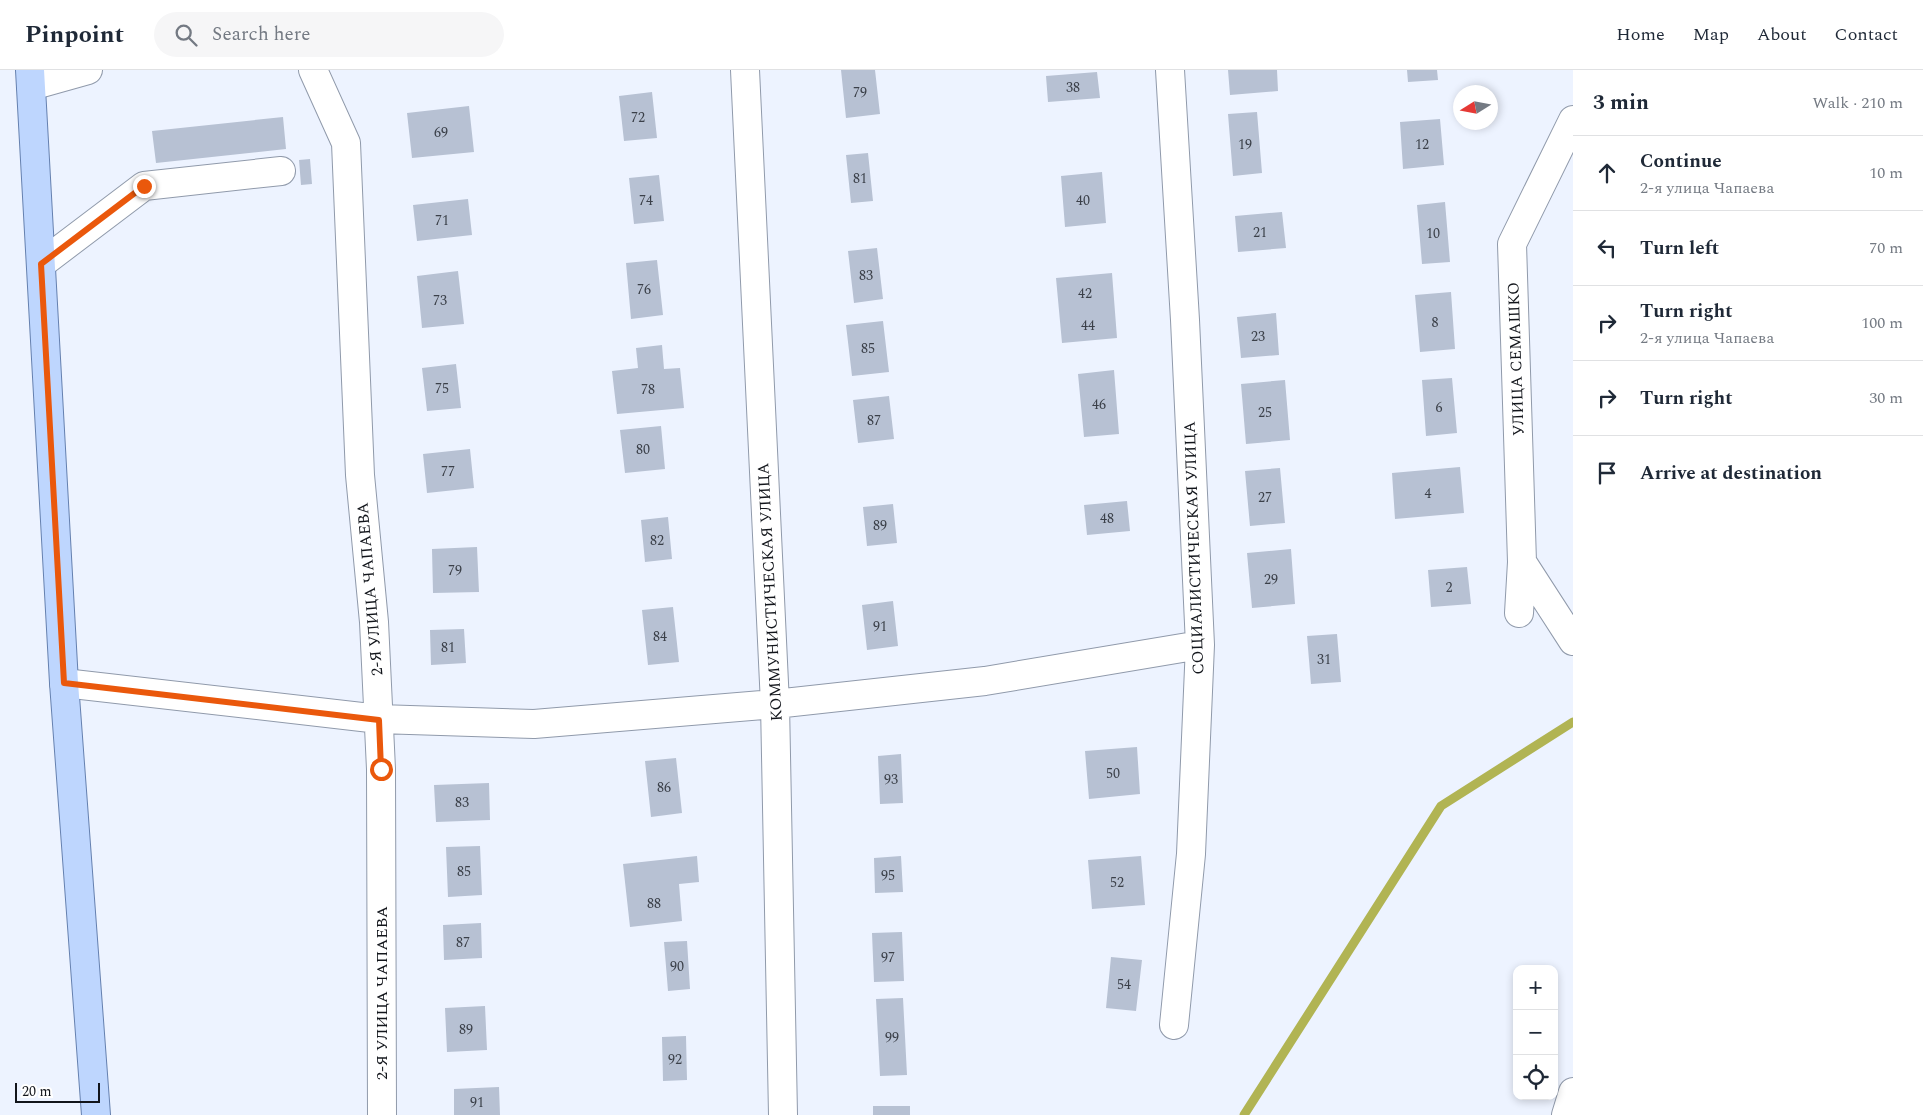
<!DOCTYPE html>
<html lang="en">
<head>
<meta charset="utf-8">
<style>
  :root { --surface:#fff; --page:#f6f6f7; --text:#1f2937; --muted:#747a83; --line:#e0e1e3 }
  body { margin:0; font-family:Spectral,serif; background:var(--page); color:var(--text) }
  .controls { position:absolute; right:15px; bottom:15px; display:grid; overflow:hidden; border-radius:10px; box-shadow:0 2px 8px #0003 }
  .controls button { width:45px; height:45px; display:grid; place-items:center; padding:0; border:0; border-bottom:1px solid var(--line); background:var(--surface); color:var(--text); font:25px sans-serif }
  .compass { position:absolute; left:1453px; top:15px; width:45px; height:45px; border-radius:50%; background:var(--surface); box-shadow:0 2px 8px #0003; rotate:259deg }
  .scale { position:absolute; left:15px; bottom:12px; width:85px; box-sizing:border-box; padding-left:5px; border:2px solid #12151b; border-top:0; font-size:14px; line-height:18px; white-space:nowrap; color:#12151b; -webkit-text-stroke:4px #fff; paint-order:stroke }
  .stop { position:absolute; width:15px; height:15px; margin:-11px; border:4px solid #ea580c; border-radius:50%; background:#fff }
  .stop.end { background:#ea580c; border-color:#fff; box-shadow:0 1px 5px #0008 }
  .list { margin:0; padding:0; list-style:none }
  h2 { display:flex; justify-content:space-between; align-items:center; height:65px; margin:0; padding:0 20px; font-size:21px }
  h2 small { font-size:16px; font-weight:400; color:var(--muted) }
  .list li { display:grid; grid-template-columns:32px 1fr auto; gap:15px; align-items:center; box-sizing:border-box; height:75px; padding:0 20px; border-top:1px solid var(--line) }
  .list b { display:block; font-size:19px; white-space:nowrap }
  .list p { margin:0; font-size:16px; white-space:nowrap; color:var(--muted) }
  .list em { font-size:16px; font-style:normal; color:var(--muted) }
  .icon { flex:none; width:28px; height:28px; fill:none; stroke:currentColor; stroke-width:2; stroke-linecap:round; stroke-linejoin:round }
  .map { position:relative; flex:none; width:1573px; height:1045px; overflow:hidden }
  header { display:flex; align-items:center; gap:30px; box-sizing:border-box; height:70px; padding:0 25px; background:var(--surface); border-bottom:1px solid var(--line) }
  header strong { font-size:24px }
  nav { display:flex; gap:28px; margin-inline-start:auto; font-size:18px }
  .search { width:350px; height:45px; background:var(--page); display:flex; align-items:center; gap:12px; box-sizing:border-box; padding:0 18px; border-radius:28px; color:var(--muted); font-size:19px }
  main { display:flex }
  aside { flex:1; background:var(--surface) }
  .map>svg:first-child { display:block }
  .lines { fill:none; stroke-linecap:round; stroke-linejoin:round }
  .stream { stroke:#b1b453; stroke-width:9 }
  .building { fill:#b7c1d3 }
  .minor-casing { stroke:#909aab; stroke-width:30 }
  .major-casing { stroke:#6580af; stroke-width:30 }
  .minor { stroke:#fff; stroke-width:28 }
  .major { stroke:#bed6fe; stroke-width:28 }
  .route { stroke:#ea580c; stroke-width:6 }
  .labels { text-anchor:middle; dominant-baseline:central; stroke-width:4; stroke-linejoin:round; paint-order:stroke }
  .number-label { font-size:14px; fill:#3b4049 }
  .street-label { font-size:16px; fill:#12151b; stroke:#fff }
</style>
</head>
<body>
<header>
<strong>Pinpoint</strong>
<div class="search"><svg class="icon" aria-label="search" viewBox="0 0 24 24"><circle cx="10" cy="10" r="6"/><path d="M15 15l6 6"/></svg>Search here</div>
<nav><a>Home</a><a>Map</a><a>About</a><a>Contact</a></nav>
</header>
<main>
<div class="map">
<svg width="1573" height="1045" viewBox="0 0 1573 1045">
  <rect width="100%" height="100%" fill="#edf3ff"/>
  <g class="lines">
    <path class="stream" d="M1244,1045L1441,736L1573,652"/>
  </g>
  <path class="building" d="M841,0H875L880,44L846,48Z
    M1228,0H1277L1278,21L1230,25Z
    M1407,0H1437L1438,10L1408,12Z
    M1097,2L1100,28L1048,32L1046,6Z
    M652,22L657,68L624,71L619,26Z
    M469,36L474,82L412,88L407,43Z
    M1257,42L1262,103L1233,106L1228,44Z
    M283,47L286,79L156,93L152,61Z
    M1440,49L1444,95L1403,99L1400,52Z
    M868,83L873,131L851,133L846,85Z
    M310,89L312,114L301,115L299,90Z
    M1102,102L1106,153L1065,157L1061,106Z
    M659,105L664,151L634,154L629,108Z
    M468,129L472,165L417,171L413,135Z
    M1445,132L1450,192L1422,194L1417,135Z
    M1282,142L1286,178L1238,182L1235,146Z
    M877,178L883,229L854,233L848,181Z
    M657,190L663,245L631,249L626,193Z
    M458,201L464,254L422,258L417,206Z
    M1112,203L1117,268L1062,273L1056,208Z
    M1451,222L1455,279L1420,282L1415,225Z
    M1276,243L1279,285L1241,288L1237,247Z
    M883,251L889,302L852,306L846,255Z
    M662,275L664,299L680,298L684,338L617,344L612,301L638,298L636,278Z
    M456,294L461,338L427,341L422,298Z
    M1114,300L1119,364L1084,367L1078,304Z
    M1452,308L1457,363L1426,366L1422,310Z
    M1285,310L1290,370L1246,374L1241,314Z
    M889,326L894,369L858,373L853,330Z
    M661,356L665,399L625,403L620,360Z
    M470,379L474,418L427,423L423,384Z
    M1460,397L1464,443L1395,449L1392,403Z
    M1280,398L1285,453L1250,456L1245,401Z
    M1127,431L1130,461L1087,465L1084,435Z
    M893,434L897,473L867,476L863,437Z
    M668,447L672,489L645,492L641,450Z
    M477,477L479,522L433,523L432,479Z
    M1291,479L1295,534L1252,538L1247,483Z
    M1467,497L1471,534L1431,537L1428,500Z
    M893,531L898,576L867,580L862,535Z
    M673,537L679,592L648,595L642,540Z
    M464,559L466,593L431,595L430,560Z
    M1337,564L1341,612L1311,614L1307,566Z
    M1137,677L1140,724L1089,729L1085,681Z
    M901,684L903,733L880,734L878,686Z
    M676,688L682,743L651,747L645,691Z
    M489,713L490,750L436,752L434,715Z
    M480,776L482,825L448,827L446,777Z
    M697,786L699,812L679,814L682,851L630,857L623,794Z
    M901,786L903,822L875,823L874,788Z
    M1141,786L1145,835L1092,839L1088,790Z
    M481,853L482,888L444,890L443,855Z
    M902,862L904,911L874,912L872,863Z
    M687,871L690,919L668,921L664,872Z
    M1111,887L1142,890L1136,941L1106,938Z
    M903,928L907,1005L880,1006L876,929Z
    M485,936L487,980L447,982L445,938Z
    M686,966L687,1010L663,1011L662,967Z
    M499,1017L500,1045H454V1019Z
    M873,1036H910V1045H873Z"/>
  <g class="lines">
    <defs>
      <path id="minor" d="M313,0L346,73L360,405L374,552L381,699L382,1045
        M745,0L775,634L783,1045
        M1170,0L1185,250L1200,575L1191,784L1174,955
        M31,16L88,0
        M41,194L144,116L281,101
        M1522,492L1573,571
        M1519,543L1522,492L1512,174L1573,50
        M64,613L379,649L534,654L775,634L985,611L1200,575
        M1566,1045L1573,1022"/>
      <path id="major" d="M30,0L64,613L96,1045"/>
    </defs>
    <use href="#minor" class="minor-casing"/>
    <use href="#major" class="major-casing"/>
    <use href="#minor" class="minor"/>
    <use href="#major" class="major"/>
  </g>
  <g class="lines">
    <path class="route" d="M144,116L41,194L64,613L379,650L381,699"/>
  </g>
  <g class="labels">
    <g class="number-label">
      <text x="1073" y="17">38</text>
      <text x="860" y="22">79</text>
      <text x="638" y="47">72</text>
      <text x="441" y="62">69</text>
      <text x="1245" y="74">19</text>
      <text x="1422" y="74">12</text>
      <text x="860" y="108">81</text>
      <text x="646" y="130">74</text>
      <text x="1083" y="130">40</text>
      <text x="442" y="150">71</text>
      <text x="1260" y="162">21</text>
      <text x="1433" y="163">10</text>
      <text x="866" y="205">83</text>
      <text x="644" y="219">76</text>
      <text x="1085" y="223">42</text>
      <text x="440" y="230">73</text>
      <text x="1435" y="252">8</text>
      <text x="1088" y="255">44</text>
      <text x="1258" y="266">23</text>
      <text x="868" y="278">85</text>
      <text x="442" y="318">75</text>
      <text x="648" y="319">78</text>
      <text x="1099" y="334">46</text>
      <text x="1439" y="337">6</text>
      <text x="1265" y="342">25</text>
      <text x="874" y="350">87</text>
      <text x="643" y="379">80</text>
      <text x="448" y="401">77</text>
      <text x="1428" y="423">4</text>
      <text x="1265" y="427">27</text>
      <text x="1107" y="448">48</text>
      <text x="880" y="455">89</text>
      <text x="657" y="470">82</text>
      <text x="455" y="500">79</text>
      <text x="1271" y="509">29</text>
      <text x="1449" y="517">2</text>
      <text x="880" y="556">91</text>
      <text x="660" y="566">84</text>
      <text x="448" y="577">81</text>
      <text x="1324" y="589">31</text>
      <text x="1113" y="703">50</text>
      <text x="891" y="709">93</text>
      <text x="664" y="717">86</text>
      <text x="462" y="732">83</text>
      <text x="464" y="801">85</text>
      <text x="888" y="805">95</text>
      <text x="1117" y="812">52</text>
      <text x="654" y="833">88</text>
      <text x="463" y="872">87</text>
      <text x="888" y="887">97</text>
      <text x="677" y="896">90</text>
      <text x="1124" y="914">54</text>
      <text x="466" y="959">89</text>
      <text x="892" y="967">99</text>
      <text x="675" y="989">92</text>
      <text x="477" y="1032">91</text>
    </g>
    <g class="street-label">
      <text transform="translate(1516 289) rotate(-92)">УЛИЦА СЕМАШКО</text>
      <text transform="translate(1194 478) rotate(-92)">СОЦИАЛИСТИЧЕСКАЯ УЛИЦА</text>
      <text transform="translate(370 519) rotate(-95)">2-Я УЛИЦА ЧАПАЕВА</text>
      <text transform="translate(770 522) rotate(-93)">КОММУНИСТИЧЕСКАЯ УЛИЦА</text>
      <text transform="translate(382 923) rotate(-90)">2-Я УЛИЦА ЧАПАЕВА</text>
    </g>
  </g>
</svg>
<div class="controls">
<button>+</button>
<button>−</button>
<button><svg class="icon" aria-label="locate" viewBox="0 0 24 24"><circle cx="12" cy="12" r="6"/><path d="M12 2v4M12 18v4M2 12h4M18 12h4"/></svg></button>
</div>
<svg class="compass" viewBox="-18 -18 36 36"><path d="M0-13l5 13h-10z" fill="#e53935"/><path d="M0 13l5-13h-10z" fill="#747a83"/></svg>
<div class="scale">20 m</div>
<div class="stop" style="left:381px;top:699px"></div>
<div class="stop end" style="left:144px;top:116px"></div>
</div>
<aside>
<h2>3 min<small>Walk · 210 m</small></h2>
<ul class="list">
<li><svg class="icon" aria-label="ahead" viewBox="0 0 24 24"><path d="M12 20V5M6 11l6-6 6 6"/></svg><div><b>Continue</b><p>2-я улица Чапаева</p></div><em>10 m</em></li>
<li><svg class="icon" aria-label="left" viewBox="0 0 24 24"><path d="M17 20v-9H6M10 6l-5 5 5 5"/></svg><div><b>Turn left</b></div><em>70 m</em></li>
<li><svg class="icon" aria-label="right" viewBox="0 0 24 24"><path d="M7 20v-9h11M14 6l5 5-5 5"/></svg><div><b>Turn right</b><p>2-я улица Чапаева</p></div><em>100 m</em></li>
<li><svg class="icon" aria-label="right" viewBox="0 0 24 24"><path d="M7 20v-9h11M14 6l5 5-5 5"/></svg><div><b>Turn right</b></div><em>30 m</em></li>
<li><svg class="icon" aria-label="arrive" viewBox="0 0 24 24"><path d="M6 21V4h12l-3 4 3 4H6"/></svg><div><b>Arrive at destination</b></div></li>
</ul>
</aside>
</main>
</body>
</html>
